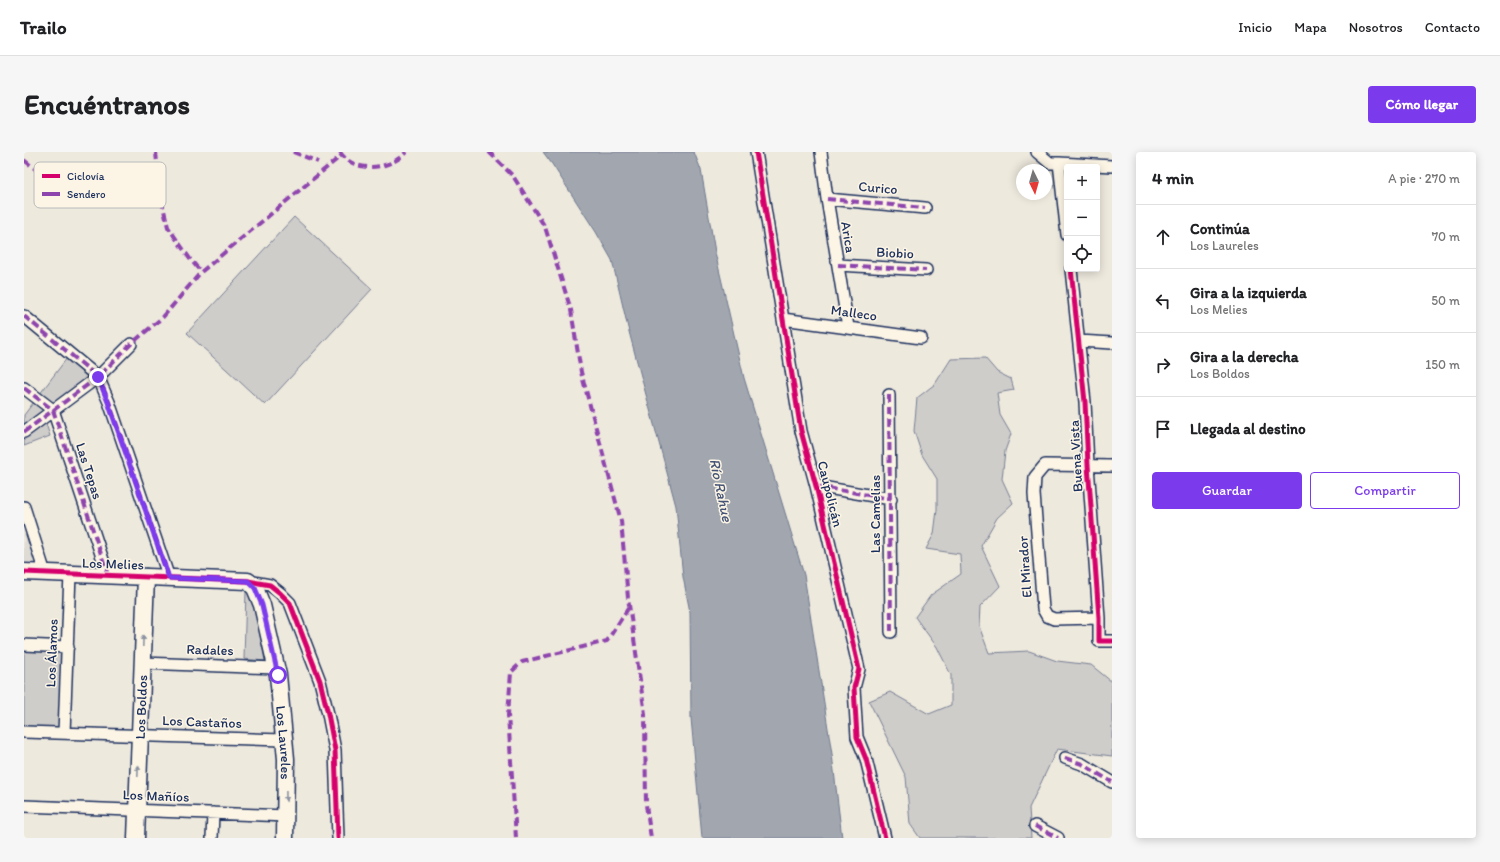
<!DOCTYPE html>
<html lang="es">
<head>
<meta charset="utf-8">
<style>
  :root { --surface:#fff; --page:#f6f6f6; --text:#202124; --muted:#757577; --line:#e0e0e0; --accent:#7c3aed }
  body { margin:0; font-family:Itim,sans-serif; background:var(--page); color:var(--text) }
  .controls { position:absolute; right:12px; top:12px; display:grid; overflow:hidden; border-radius:4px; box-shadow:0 2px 10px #0003 }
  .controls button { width:36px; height:36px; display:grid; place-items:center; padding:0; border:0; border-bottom:1px solid var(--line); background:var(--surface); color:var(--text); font:20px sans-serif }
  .compass { position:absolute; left:992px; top:12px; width:36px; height:36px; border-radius:50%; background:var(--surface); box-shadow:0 2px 10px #0003; rotate:175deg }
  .stop { position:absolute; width:12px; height:12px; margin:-9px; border:3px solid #7c3aed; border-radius:50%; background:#fff }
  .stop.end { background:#7c3aed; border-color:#fff; box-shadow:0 1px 4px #0008 }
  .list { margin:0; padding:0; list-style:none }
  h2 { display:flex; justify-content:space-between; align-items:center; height:52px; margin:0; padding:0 16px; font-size:17px }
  h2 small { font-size:13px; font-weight:400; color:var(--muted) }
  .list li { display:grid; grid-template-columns:26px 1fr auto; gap:12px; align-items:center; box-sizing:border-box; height:64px; padding:0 16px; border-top:1px solid var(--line) }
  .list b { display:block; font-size:15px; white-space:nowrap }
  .list p { margin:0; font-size:13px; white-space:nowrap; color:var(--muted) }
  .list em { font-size:13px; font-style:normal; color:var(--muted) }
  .actions { display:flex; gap:8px; padding:12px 16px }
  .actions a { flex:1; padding:9px 0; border:1px solid var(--accent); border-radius:4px; text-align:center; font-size:14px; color:var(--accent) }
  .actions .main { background:var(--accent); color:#fff }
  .icon { flex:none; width:22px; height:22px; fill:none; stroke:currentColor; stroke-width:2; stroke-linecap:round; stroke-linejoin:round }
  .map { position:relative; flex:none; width:1088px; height:686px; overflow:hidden; border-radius:4px }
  header { display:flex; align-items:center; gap:24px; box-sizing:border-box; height:56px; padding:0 20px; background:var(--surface); border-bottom:1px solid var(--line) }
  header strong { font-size:19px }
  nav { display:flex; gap:22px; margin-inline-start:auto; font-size:14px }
  .intro { display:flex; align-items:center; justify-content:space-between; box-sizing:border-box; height:96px; padding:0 24px }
  h1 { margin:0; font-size:28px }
  .button { padding:10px 18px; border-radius:4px; background:var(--accent); color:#fff; font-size:14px; font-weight:700 }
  main { display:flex; gap:24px; padding:0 24px }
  aside { flex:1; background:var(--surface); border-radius:4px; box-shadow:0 2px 10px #0003 }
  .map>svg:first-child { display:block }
  .built { fill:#dedbd4 }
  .green { fill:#cfcdca; stroke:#757e94 }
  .water { fill:#a2a7af; stroke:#6c778f }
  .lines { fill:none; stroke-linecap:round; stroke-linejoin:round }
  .street-casing { stroke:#1b2f5e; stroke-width:14 }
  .secondary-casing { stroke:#1b2f5e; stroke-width:19 }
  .street { stroke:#fcf5e5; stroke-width:11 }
  .secondary { stroke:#fcf5e5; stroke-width:16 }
  .quiet { stroke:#8e44ad; stroke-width:4; stroke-dasharray:8 4; stroke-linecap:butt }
  .cycleway-casing { stroke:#fcf5e5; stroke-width:8 }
  .cycleway { stroke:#d6006c; stroke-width:5 }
  .oneway { fill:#8c92a2 }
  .route { stroke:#7c3aed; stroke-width:5 }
  .labels { text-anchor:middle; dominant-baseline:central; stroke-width:3; stroke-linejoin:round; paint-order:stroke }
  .street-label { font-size:14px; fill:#1b2f5e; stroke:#fcf5e5 }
  .water-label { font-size:15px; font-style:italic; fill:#445376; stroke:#fcf5e5 }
  .key { fill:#fcf5e5; stroke:#b8babc; stroke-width:1 }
  .key-label { font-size:11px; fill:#1b2f5e }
</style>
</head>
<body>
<header>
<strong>Trailo</strong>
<nav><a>Inicio</a><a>Mapa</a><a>Nosotros</a><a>Contacto</a></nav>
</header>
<div class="intro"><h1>Encuéntranos</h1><a class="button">Cómo llegar</a></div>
<main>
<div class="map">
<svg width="1088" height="686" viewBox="0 0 1088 686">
  <rect width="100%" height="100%" fill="#eee9dd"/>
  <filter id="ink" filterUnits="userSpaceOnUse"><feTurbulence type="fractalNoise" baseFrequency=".025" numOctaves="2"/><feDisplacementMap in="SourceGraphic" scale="8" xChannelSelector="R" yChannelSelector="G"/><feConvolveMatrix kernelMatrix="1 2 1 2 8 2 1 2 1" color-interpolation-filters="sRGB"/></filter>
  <g filter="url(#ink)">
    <path class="built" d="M0,373L13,413H0Z"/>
    <path class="green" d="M270,65L348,137L241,253L163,181Z
      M43,206L64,225L29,258L21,269L26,284L0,294V263Z
      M961,206L973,220L987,227L990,238L973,241L976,263L987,282L981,299L978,327L989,351L973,366L957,394L976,434L956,455L955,474L965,501L1005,499L1033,509L1067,513L1088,530V604L1033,597L1005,656L1007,686H896L886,672L882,625L845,549L866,540L905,562L927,553V523L913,495L891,465L907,443L937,422L936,402L902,397L910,382L913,358V327L898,303L890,279L893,246L911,232L927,207Z
      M222,439L228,440L241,509L220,507Z
      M0,496L40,497L36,579L0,577Z"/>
    <path class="water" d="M519,0H670L677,18L691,100L720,226L780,423L808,602L818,686H678L667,566L666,460L659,425L652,354L604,176L588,108L572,80L528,12Z"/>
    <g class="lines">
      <defs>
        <path id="street" d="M732,0L777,279L792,334L835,517L830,536L833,585L842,607L861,686
          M797,0L803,47L824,175
          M1013,0L1026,11H1035L1043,83
          M1035,11L1088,14
          M803,47L901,56
          M814,113L902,118
          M1047,117L1061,250L1064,313L1075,466V489H1088
          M0,164L74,225L85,250L145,426
          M759,167L897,186
          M1055,189L1088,191
          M0,236L29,258L84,423
          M865,243L867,480
          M0,280L74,225L107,192
          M792,334L867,347
          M0,355L21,421
          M224,429L246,433L256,441L266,451L296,529L304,562L311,598L314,686
          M1075,466L1030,467L1023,464L1019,457L1010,342L1011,325L1021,313L1088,314
          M0,493L44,495
          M119,511L252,516
          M0,580L260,588
          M40,581L46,422
          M1041,606L1058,612L1088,630
          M0,654L262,664
          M1011,674L1034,686
          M188,686L189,661"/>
        <g id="secondary">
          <path id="s1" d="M0,420L224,429L231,436L238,453L254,523L262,607L261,686"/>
          <path id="s2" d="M112,686L122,425"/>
        </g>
      </defs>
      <use href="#street" class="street-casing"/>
      <use href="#secondary" class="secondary-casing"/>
      <use href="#street" class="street"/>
      <use href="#secondary" class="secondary"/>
      <path class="quiet" d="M132,0L136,42L144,75L166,107L177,120
        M269,0L294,10
        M316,0C330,22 367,18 382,0
        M465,0L489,24L521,75L547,158L557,220L597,369L604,446L621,562L622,653L627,686
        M0,8L21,25L57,40L98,39L136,42
        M803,47L901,56
        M814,113L902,118
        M0,164L74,225L85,250L145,426
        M0,236L29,258L84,423
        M865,243L867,480
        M0,280L74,225L107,192L139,165L177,120L318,3
        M792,334L867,347
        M1041,606L1058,612L1088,630
        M1011,674L1034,686
        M492,686L484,563L487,520L498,510L583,489L605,455"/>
      <defs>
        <path id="cycleway" d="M732,0L777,279L792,334L835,517L830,536L833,585L842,607L861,686
          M1047,117L1061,250L1064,313L1075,466V489H1088
          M0,420L224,429L246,433L256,441L266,451L296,529L304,562L311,598L314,686"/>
      </defs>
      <use href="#cycleway" class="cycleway-casing"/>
      <use href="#cycleway" class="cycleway"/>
    </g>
    <defs><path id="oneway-solid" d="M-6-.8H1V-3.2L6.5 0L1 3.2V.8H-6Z"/></defs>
    <g class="oneway">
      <use href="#oneway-solid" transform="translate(119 489) rotate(-88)"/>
      <use href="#oneway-solid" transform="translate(114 619) rotate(-88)"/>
      <use href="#oneway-solid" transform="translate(262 644) rotate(89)"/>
    </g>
  </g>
  <g class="lines" filter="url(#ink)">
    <path class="route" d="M74,225L84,250L145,426L224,429L231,436L238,453L254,523"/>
  </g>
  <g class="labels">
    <g class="street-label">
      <text transform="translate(854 36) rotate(5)">Curico</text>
      <text transform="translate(824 85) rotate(81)">Arica</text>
      <text transform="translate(871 101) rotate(3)">Biobio</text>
      <text transform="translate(830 161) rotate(8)">Malleco</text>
      <text transform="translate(1052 304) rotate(-93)">Buena Vista</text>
      <text transform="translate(65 319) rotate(72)">Las Tepas</text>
      <text transform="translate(806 342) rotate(76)">Caupolicán</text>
      <text transform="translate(851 362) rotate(-90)">Las Camelias</text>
      <text transform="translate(89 412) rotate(2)">Los Melies</text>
      <text transform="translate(1001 415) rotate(-94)">El Mirador</text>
      <text transform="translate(186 498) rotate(2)">Radales</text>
      <text transform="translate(28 501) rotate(-88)">Los Álamos</text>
      <text stroke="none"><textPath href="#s2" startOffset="131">Los Boldos</textPath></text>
      <text transform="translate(178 570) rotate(2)">Los Castaños</text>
      <text stroke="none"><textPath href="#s1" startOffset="392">Los Laureles</textPath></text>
      <text transform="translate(132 644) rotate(2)">Los Mañíos</text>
    </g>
    <g class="water-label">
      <text transform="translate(697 338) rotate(78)">Río Rahue</text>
    </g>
  </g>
  <rect x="10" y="10" width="132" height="46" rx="6" class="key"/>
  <rect x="18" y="22" width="18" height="4" fill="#d6006c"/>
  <rect x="18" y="40" width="18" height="4" fill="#8e44ad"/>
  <g class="key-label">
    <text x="43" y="28">Ciclovía</text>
    <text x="43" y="46">Sendero</text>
  </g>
</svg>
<div class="controls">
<button>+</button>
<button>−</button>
<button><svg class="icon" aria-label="locate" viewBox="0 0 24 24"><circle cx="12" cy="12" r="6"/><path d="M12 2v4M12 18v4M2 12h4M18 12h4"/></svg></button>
</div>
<svg class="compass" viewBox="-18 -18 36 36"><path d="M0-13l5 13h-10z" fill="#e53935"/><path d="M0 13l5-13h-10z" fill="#757577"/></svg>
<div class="stop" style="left:254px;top:523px"></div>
<div class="stop end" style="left:74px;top:225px"></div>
</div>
<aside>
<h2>4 min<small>A pie · 270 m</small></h2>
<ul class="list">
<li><svg class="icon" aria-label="ahead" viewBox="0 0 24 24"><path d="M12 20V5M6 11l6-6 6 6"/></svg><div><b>Continúa</b><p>Los Laureles</p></div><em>70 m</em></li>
<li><svg class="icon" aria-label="left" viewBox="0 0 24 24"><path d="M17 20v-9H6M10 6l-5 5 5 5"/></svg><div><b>Gira a la izquierda</b><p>Los Melies</p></div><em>50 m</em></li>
<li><svg class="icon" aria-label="right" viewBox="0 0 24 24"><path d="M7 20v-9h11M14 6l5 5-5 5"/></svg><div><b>Gira a la derecha</b><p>Los Boldos</p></div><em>150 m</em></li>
<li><svg class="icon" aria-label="arrive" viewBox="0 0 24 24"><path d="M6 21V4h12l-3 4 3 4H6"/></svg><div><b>Llegada al destino</b></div></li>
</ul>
<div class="actions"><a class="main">Guardar</a><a>Compartir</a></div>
</aside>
</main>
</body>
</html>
